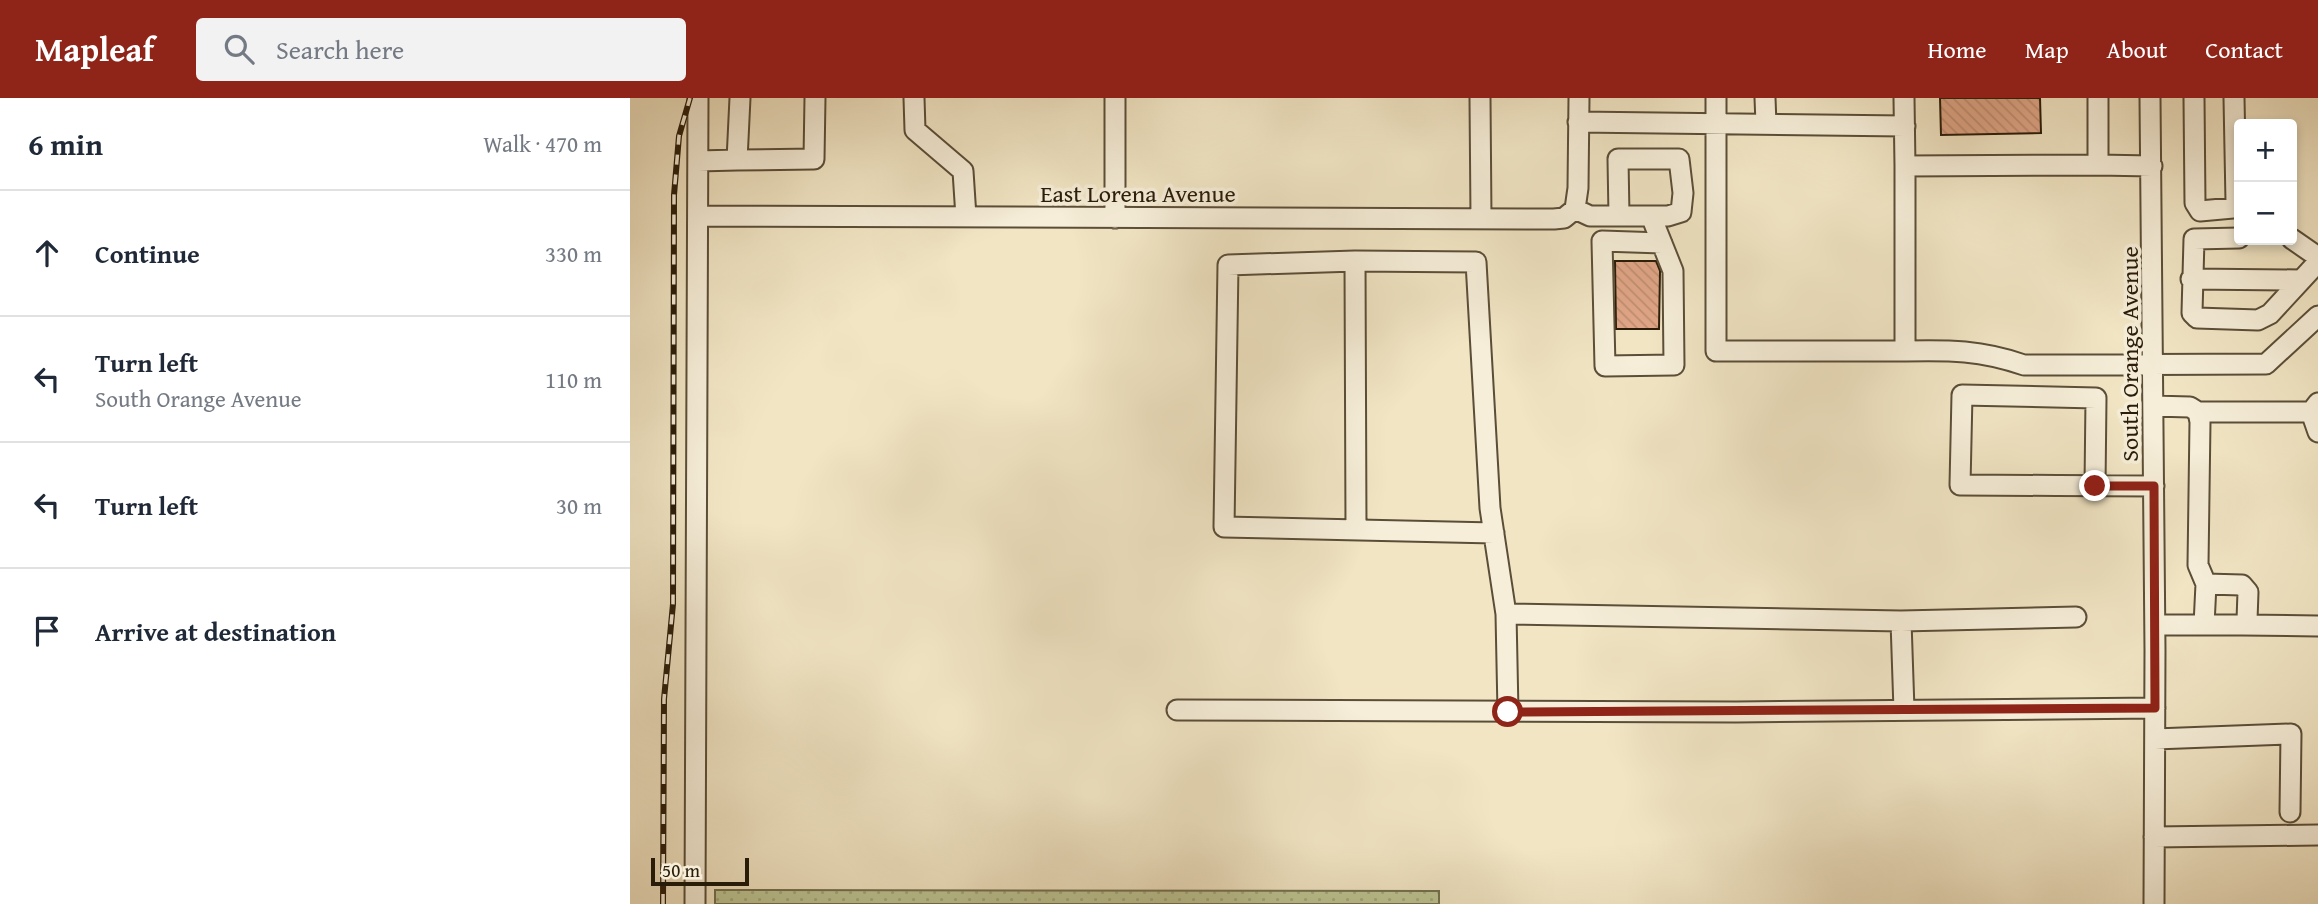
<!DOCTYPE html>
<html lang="en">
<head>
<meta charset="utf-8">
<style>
  :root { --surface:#fff; --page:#f2f2f3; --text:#1f2937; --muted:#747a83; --line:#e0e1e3; --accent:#8f2418 }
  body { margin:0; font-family:"Gentium Book Plus",serif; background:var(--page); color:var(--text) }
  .controls { position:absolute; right:21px; top:21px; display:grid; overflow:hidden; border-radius:7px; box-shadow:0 4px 10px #0003 }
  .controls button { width:63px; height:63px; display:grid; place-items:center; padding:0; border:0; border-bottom:2px solid var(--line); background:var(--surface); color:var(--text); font:35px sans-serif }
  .scale { position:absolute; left:21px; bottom:18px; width:98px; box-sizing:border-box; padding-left:7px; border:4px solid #291c09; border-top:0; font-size:19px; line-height:24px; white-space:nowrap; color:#291c09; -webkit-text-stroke:5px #f6eed9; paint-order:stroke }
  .stop { position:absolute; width:21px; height:21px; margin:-16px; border:5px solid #8f2418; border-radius:50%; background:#fff }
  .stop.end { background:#8f2418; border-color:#fff; box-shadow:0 2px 7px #0008 }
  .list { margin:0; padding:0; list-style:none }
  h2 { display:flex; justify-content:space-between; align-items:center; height:91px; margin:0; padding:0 28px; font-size:30px }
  h2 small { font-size:23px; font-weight:400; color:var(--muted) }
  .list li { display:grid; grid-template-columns:46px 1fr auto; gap:21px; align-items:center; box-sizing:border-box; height:126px; padding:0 28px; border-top:2px solid var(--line) }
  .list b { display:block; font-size:26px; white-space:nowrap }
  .list p { margin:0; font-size:23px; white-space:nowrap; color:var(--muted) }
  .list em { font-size:23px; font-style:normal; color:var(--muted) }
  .icon { flex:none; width:38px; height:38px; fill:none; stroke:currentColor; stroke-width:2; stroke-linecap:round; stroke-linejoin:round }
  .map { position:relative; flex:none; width:1688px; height:806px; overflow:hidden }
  header { display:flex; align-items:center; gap:42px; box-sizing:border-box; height:98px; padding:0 35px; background:var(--accent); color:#fff }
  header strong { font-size:33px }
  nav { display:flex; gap:38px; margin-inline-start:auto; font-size:24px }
  .search { width:490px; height:63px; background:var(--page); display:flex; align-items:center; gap:18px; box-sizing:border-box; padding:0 24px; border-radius:7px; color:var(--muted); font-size:26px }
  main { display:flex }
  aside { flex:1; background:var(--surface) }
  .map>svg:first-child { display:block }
  .grass { fill:url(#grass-dots); stroke:#72704e; stroke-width:2 }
  .building { fill:url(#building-back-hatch); stroke:#291c09; stroke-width:2 }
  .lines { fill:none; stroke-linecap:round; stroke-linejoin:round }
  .minor-casing { stroke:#5b4e38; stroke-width:23 }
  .minor { stroke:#f6eed9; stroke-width:19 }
  .rail-casing { stroke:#291c09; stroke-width:6 }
  .rail { stroke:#f6eed9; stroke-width:3.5; stroke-dasharray:10; stroke-linecap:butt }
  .route { stroke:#8f2418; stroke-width:9 }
  .labels { text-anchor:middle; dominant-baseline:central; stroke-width:7; stroke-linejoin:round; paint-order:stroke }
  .street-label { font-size:24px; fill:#291c09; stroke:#f6eed9 }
</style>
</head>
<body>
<header>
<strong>Mapleaf</strong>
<div class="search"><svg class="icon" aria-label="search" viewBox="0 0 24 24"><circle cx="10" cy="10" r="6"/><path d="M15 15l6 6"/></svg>Search here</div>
<nav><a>Home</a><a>Map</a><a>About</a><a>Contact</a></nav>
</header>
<main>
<aside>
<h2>6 min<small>Walk · 470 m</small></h2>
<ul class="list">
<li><svg class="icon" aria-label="ahead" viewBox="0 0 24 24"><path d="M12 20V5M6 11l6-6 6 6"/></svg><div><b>Continue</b></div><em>330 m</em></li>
<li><svg class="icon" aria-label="left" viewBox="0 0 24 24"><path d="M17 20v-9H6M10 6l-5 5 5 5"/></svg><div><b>Turn left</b><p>South Orange Avenue</p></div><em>110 m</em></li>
<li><svg class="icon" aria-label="left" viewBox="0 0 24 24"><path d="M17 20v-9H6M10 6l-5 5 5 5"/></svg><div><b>Turn left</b></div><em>30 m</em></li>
<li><svg class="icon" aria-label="arrive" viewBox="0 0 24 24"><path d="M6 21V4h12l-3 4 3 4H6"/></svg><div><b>Arrive at destination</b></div></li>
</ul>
</aside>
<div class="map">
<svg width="1688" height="806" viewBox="0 0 1688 806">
  <defs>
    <pattern id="grass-dots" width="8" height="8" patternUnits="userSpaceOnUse" patternTransform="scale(1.75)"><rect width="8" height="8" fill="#bcc493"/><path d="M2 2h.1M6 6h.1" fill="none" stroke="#a2a87d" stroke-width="1.8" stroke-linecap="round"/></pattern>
    <pattern id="building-back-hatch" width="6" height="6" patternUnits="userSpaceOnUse" patternTransform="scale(1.75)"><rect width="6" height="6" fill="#dfa586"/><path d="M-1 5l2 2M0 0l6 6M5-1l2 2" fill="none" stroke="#bf8d72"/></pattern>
  </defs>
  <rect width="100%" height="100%" fill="#f1e5c4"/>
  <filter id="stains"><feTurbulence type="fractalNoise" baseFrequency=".00286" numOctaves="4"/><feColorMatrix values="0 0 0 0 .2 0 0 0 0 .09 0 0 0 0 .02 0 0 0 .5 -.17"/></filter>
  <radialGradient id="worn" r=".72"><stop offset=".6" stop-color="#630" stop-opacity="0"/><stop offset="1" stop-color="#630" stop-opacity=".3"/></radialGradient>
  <path class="grass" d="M85,792L809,793V806H85Z"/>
  <path class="building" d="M1310,0H1410L1411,35L1311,37Z
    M985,163H1026L1030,173L1029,231H986Z"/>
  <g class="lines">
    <defs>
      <path id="minor" d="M110,0L107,62L184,61L185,0
        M284,0L285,32L333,73L336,119
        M485,0V120
        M850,0L851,120
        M1086,0V253H1275
        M1135,0L1136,26
        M1274,0L1275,68
        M1468,0V67L1522,68
        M1520,0L1525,552L1524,806
        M1564,0L1565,105L1570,113L1603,110L1606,104L1604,0
        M948,24L1275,28
        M68,63L107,62
        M1468,67L1275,68V253C1319,252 1351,252 1394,267L1636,266L1688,218
        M945,111L960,118H1038L1051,114L1053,95L1049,61H988L989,118
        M945,111L948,90L949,0
        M68,118L924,121L934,120L945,111
        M1021,118L1043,173L1044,267L975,268L972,143L1032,145
        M1609,140L1564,141L1562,215L1567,220L1628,222L1640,216L1688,164
        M1662,141L1688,159
        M725,163L726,432
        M1561,181L1671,182
        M1523,308L1560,309L1568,314L1570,324L1568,467L1576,486
        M1568,314H1681L1688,305
        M1681,314L1688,334
        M1465,388L1466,300L1332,297L1330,387C1395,387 1459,388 1524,388
        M864,435L594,429L598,167L725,163L846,164L860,410L876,516
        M1271,523L1446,519
        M1525,527H1612L1617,522L1618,494L1612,487L1576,486L1574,527
        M1612,527L1688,528
        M547,612L1106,614L1525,610
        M878,614L876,516L1271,523L1274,612
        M1525,641L1661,636L1660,714
        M1524,739L1688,737
        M65,806L68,0"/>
    </defs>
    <use href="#minor" class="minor-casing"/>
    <use href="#minor" class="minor"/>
    <defs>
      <path id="rail" d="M33,806L34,601L43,506L44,97L49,38L60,0"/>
    </defs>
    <use href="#rail" class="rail-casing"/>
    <use href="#rail" class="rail"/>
  </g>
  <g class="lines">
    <path class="route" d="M878,614L1525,610L1524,388H1465"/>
  </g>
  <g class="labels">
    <g class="street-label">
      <text x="508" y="95">East Lorena Avenue</text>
      <text transform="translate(1499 256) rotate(-90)">South Orange Avenue</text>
    </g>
  </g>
  <rect width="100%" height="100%" filter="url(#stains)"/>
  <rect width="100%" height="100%" fill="url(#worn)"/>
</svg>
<div class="controls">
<button>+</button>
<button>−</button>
</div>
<div class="scale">50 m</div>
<div class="stop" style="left:878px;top:614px"></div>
<div class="stop end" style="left:1465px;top:388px"></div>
</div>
</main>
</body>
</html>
